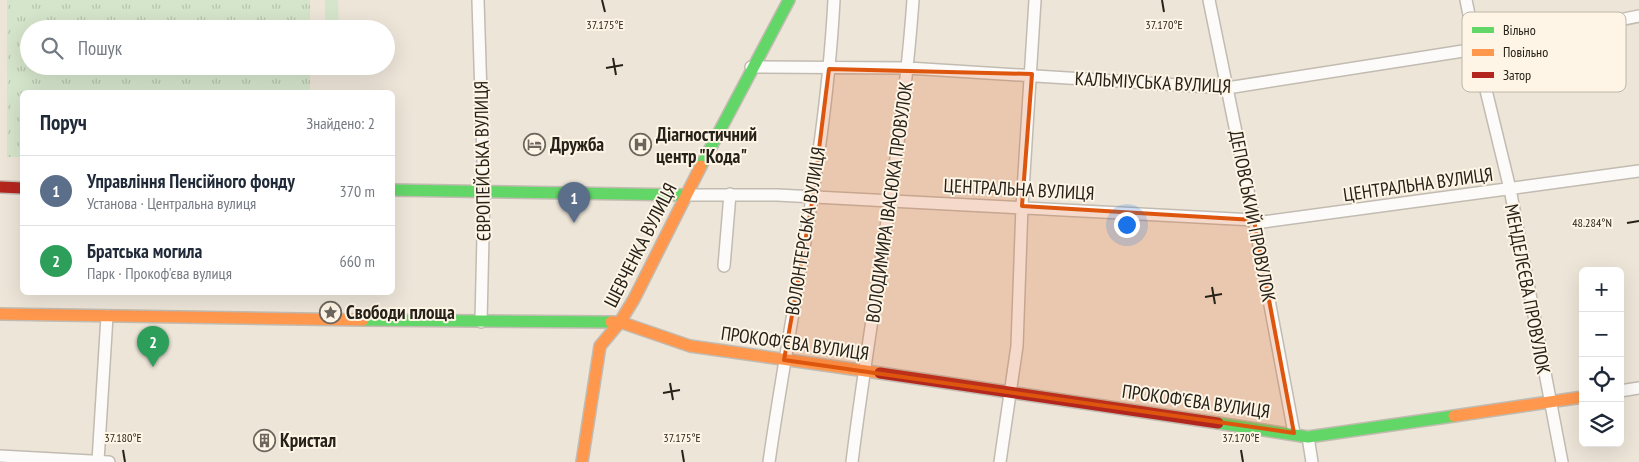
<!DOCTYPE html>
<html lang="uk">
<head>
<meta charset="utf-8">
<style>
  :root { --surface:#fff; --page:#f6f6f7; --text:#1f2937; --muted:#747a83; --line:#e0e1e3; --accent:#db2777 }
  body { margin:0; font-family:"PT Sans Narrow",sans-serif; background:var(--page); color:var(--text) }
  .controls { position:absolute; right:15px; bottom:15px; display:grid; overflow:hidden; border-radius:8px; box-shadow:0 5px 20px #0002 }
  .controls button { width:45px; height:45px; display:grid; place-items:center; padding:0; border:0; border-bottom:1px solid var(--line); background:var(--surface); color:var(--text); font:25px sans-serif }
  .you { position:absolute; left:1126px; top:224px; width:18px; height:18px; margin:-12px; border:4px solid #fff; border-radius:50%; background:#1a73e8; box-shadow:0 0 0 8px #1a73e833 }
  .badge { display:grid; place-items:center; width:32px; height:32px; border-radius:50%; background:var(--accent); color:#fff; font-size:16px; font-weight:700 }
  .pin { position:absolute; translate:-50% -41px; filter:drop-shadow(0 1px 2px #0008) }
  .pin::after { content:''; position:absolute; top:26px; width:18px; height:15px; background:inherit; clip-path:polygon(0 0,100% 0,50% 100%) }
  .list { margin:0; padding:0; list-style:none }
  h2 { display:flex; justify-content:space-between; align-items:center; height:65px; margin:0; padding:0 20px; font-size:21px }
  h2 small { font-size:16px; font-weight:400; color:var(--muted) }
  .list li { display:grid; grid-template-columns:32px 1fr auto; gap:15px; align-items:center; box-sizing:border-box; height:70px; padding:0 20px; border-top:1px solid var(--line) }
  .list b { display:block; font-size:19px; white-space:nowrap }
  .list p { margin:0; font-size:16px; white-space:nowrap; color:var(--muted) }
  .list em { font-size:16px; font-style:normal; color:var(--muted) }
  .icon { flex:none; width:28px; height:28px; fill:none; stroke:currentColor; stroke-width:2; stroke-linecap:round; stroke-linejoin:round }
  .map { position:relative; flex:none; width:1639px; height:462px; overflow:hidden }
  .search { position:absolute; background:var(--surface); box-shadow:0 5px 20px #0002; left:20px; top:20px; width:375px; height:55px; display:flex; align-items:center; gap:12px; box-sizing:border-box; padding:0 18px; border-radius:28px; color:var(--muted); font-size:19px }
  .panel { position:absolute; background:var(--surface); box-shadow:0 5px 20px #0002; left:20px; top:90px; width:375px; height:205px; border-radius:8px }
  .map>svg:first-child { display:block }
  .grass { fill:#d5e5cb }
  .park { fill:url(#park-tufts) }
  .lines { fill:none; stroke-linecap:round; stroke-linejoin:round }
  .street-casing { stroke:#c2bbb1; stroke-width:14 }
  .fast-casing { stroke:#c2bbb1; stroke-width:14 }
  .slow-casing { stroke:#c2bbb1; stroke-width:14 }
  .jam-casing { stroke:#c2bbb1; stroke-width:14 }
  .street { stroke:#fcfbf9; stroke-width:11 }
  .fast { stroke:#63d668; stroke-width:11 }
  .slow { stroke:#ff974d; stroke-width:11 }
  .jam { stroke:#b3261e; stroke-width:11 }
  .marked { fill:#de560d; fill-opacity:0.2; stroke:#de560d; stroke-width:4; stroke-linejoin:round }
  .ticks { fill:none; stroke:#272219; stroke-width:2 }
  .labels { text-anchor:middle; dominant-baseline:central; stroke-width:4; stroke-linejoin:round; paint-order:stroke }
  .street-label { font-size:19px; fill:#272219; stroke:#fef5e6 }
  .poi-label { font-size:19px; font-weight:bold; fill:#272219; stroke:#fef5e6; text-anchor:start }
  .key { fill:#fef5e6; stroke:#beb6a8; stroke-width:1 }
  .key-label { font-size:14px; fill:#272219 }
  .ticks-label { font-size:12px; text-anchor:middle; fill:#272219; stroke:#fef5e6; stroke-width:4; stroke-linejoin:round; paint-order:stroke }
</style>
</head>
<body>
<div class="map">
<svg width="1639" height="462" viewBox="0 0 1639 462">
  <defs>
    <pattern id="park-tufts" width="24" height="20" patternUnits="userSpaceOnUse" patternTransform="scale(1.25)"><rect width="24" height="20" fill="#d5e5cb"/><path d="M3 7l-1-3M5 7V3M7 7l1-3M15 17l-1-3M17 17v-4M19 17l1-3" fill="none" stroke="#b7c4ae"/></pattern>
  </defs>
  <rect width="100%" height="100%" fill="#ede5d8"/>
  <path class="grass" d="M325,0H338L339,29H325Z"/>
  <path class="park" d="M7,0H310V29H29V66H310V92H22V157H7Z"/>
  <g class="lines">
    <defs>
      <path id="street" d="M478,0L484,192L481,322
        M1209,0L1254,220L1294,433
        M1466,0L1476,49L1510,189L1562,462
        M751,67L908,68L1227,88L1476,49L1639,16
        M685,195H777L1254,220L1263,222L1639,171
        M724,266L730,194
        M1620,391L1639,388
        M1308,437L1312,462
        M0,456L109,462
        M98,461L107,316
        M769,462C791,308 826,155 834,0
        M852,462C871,308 902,155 913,0
        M1000,462L1017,346L1022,206L1035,0"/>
      <path id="fast" d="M701,166L789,0
        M392,190L685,195
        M363,320L611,322
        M1218,423L1308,437L1454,416"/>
      <path id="slow" d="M0,314L363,320
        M611,322H620L690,346L880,373
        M1454,416L1583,397
        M582,462L600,346L620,322L634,299L701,166"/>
      <path id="jam" d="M0,187L22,188
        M880,373L1218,423"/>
    </defs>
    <use href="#street" class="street-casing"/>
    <use href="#fast" class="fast-casing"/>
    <use href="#slow" class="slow-casing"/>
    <use href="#jam" class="jam-casing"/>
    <use href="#street" class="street"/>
    <use href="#fast" class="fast"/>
    <use href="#slow" class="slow"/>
    <use href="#jam" class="jam"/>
  </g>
  <path class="marked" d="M829,69L1032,74L1022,206L1254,220L1294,433L784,360L813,197Z"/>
  <path class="ticks" d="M602,0L605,12M1162,0L1164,12M613,58L616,75M606,68L623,65M1627,223L1639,221M1212,287L1215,304M1205,297L1222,294M670,383L673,400M663,393L680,390M123,450L125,462M682,450L684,462M1241,450L1243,462"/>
  <defs>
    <symbol id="hotel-ring" viewBox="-11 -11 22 22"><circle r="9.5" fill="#fef5e6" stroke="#6c665c" stroke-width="1.5"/><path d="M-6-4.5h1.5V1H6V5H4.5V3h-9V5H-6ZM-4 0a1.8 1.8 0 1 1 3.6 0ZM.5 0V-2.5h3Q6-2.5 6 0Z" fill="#6c665c"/></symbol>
    <symbol id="hospital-ring" viewBox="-11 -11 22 22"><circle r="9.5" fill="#fef5e6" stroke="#6c665c" stroke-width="1.5"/><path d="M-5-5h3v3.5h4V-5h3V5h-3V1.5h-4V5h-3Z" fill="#6c665c"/></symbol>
    <symbol id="sight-ring" viewBox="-11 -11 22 22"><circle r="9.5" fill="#fef5e6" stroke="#6c665c" stroke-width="1.5"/><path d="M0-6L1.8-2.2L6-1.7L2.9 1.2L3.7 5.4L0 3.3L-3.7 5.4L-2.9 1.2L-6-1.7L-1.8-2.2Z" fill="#6c665c"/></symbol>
    <symbol id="building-ring" viewBox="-11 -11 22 22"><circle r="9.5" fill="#fef5e6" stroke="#6c665c" stroke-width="1.5"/><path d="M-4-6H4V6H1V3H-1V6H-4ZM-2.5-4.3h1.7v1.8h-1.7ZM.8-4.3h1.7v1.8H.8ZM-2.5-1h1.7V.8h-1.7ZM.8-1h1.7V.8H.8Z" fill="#6c665c"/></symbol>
  </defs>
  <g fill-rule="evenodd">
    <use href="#hotel-ring" x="522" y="132" width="25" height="25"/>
    <use href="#hospital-ring" x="628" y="132" width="25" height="25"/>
    <use href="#sight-ring" x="318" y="300" width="25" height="25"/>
    <use href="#building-ring" x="252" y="428" width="25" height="25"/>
  </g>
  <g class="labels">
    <g class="street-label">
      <text transform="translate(1153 82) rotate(3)">КАЛЬМІУСЬКА ВУЛИЦЯ</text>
      <text transform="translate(482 161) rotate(-91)">ЄВРОПЕЙСЬКА ВУЛИЦЯ</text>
      <text transform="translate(1418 184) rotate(-8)">ЦЕНТРАЛЬНА ВУЛИЦЯ</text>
      <text transform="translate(1019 189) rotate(3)">ЦЕНТРАЛЬНА ВУЛИЦЯ</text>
      <text transform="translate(889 202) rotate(-82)">ВОЛОДИМИРА ІВАСЮКА ПРОВУЛОК</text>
      <text transform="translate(1253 216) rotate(79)">ДЕПОВСЬКИЙ ПРОВУЛОК</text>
      <text transform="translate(805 231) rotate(-81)">ВОЛОНТЕРСЬКА ВУЛИЦЯ</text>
      <text transform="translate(640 245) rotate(-63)">ШЕВЧЕНКА ВУЛИЦЯ</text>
      <text transform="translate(1528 289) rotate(79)">МЕНДЕЛЄЄВА ПРОВУЛОК</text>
      <text transform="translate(795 343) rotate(8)">ПРОКОФ'ЄВА ВУЛИЦЯ</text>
      <text transform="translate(1196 401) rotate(8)">ПРОКОФ'ЄВА ВУЛИЦЯ</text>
    </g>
    <g class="poi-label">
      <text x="656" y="134">Діагностичний<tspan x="656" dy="22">центр "Кода"</tspan></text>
      <text x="550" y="144">Дружба</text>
      <text x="346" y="312">Свободи площа</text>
      <text x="280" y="440">Кристал</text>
    </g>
  </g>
  <rect x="1462" y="12" width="164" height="80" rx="8" class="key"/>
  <rect x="1472" y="27" width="22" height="6" fill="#63d668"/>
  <rect x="1472" y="49" width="22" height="7" fill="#ff974d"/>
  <rect x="1472" y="72" width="22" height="6" fill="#b3261e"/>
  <g class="key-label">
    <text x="1503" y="35">Вільно</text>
    <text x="1503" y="57">Повільно</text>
    <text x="1503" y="80">Затор</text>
  </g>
  <g class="ticks-label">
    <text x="605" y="29">37.175°E</text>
    <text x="1164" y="29">37.170°E</text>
    <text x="1592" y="227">48.284°N</text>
    <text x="123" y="442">37.180°E</text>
    <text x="682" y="442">37.175°E</text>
    <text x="1241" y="442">37.170°E</text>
  </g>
</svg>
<div class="controls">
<button>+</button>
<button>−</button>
<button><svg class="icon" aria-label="locate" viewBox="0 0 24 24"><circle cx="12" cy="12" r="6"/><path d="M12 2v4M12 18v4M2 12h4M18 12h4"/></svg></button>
<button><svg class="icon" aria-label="layers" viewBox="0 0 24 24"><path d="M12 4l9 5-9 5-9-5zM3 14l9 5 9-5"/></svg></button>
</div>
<div class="you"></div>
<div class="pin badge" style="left:574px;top:223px;background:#5c6f8a">1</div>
<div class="pin badge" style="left:153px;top:367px;background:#2e9e5b">2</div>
<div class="search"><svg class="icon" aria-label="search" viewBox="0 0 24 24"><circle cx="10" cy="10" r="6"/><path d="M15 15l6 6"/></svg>Пошук</div>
<section class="panel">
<h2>Поруч<small>Знайдено: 2</small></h2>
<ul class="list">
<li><span class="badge" style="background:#5c6f8a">1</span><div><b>Управління Пенсійного фонду</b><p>Установа · Центральна вулиця</p></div><em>370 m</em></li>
<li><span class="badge" style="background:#2e9e5b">2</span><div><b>Братська могила</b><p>Парк · Прокоф'єва вулиця</p></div><em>660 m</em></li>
</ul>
</section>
</div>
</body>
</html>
